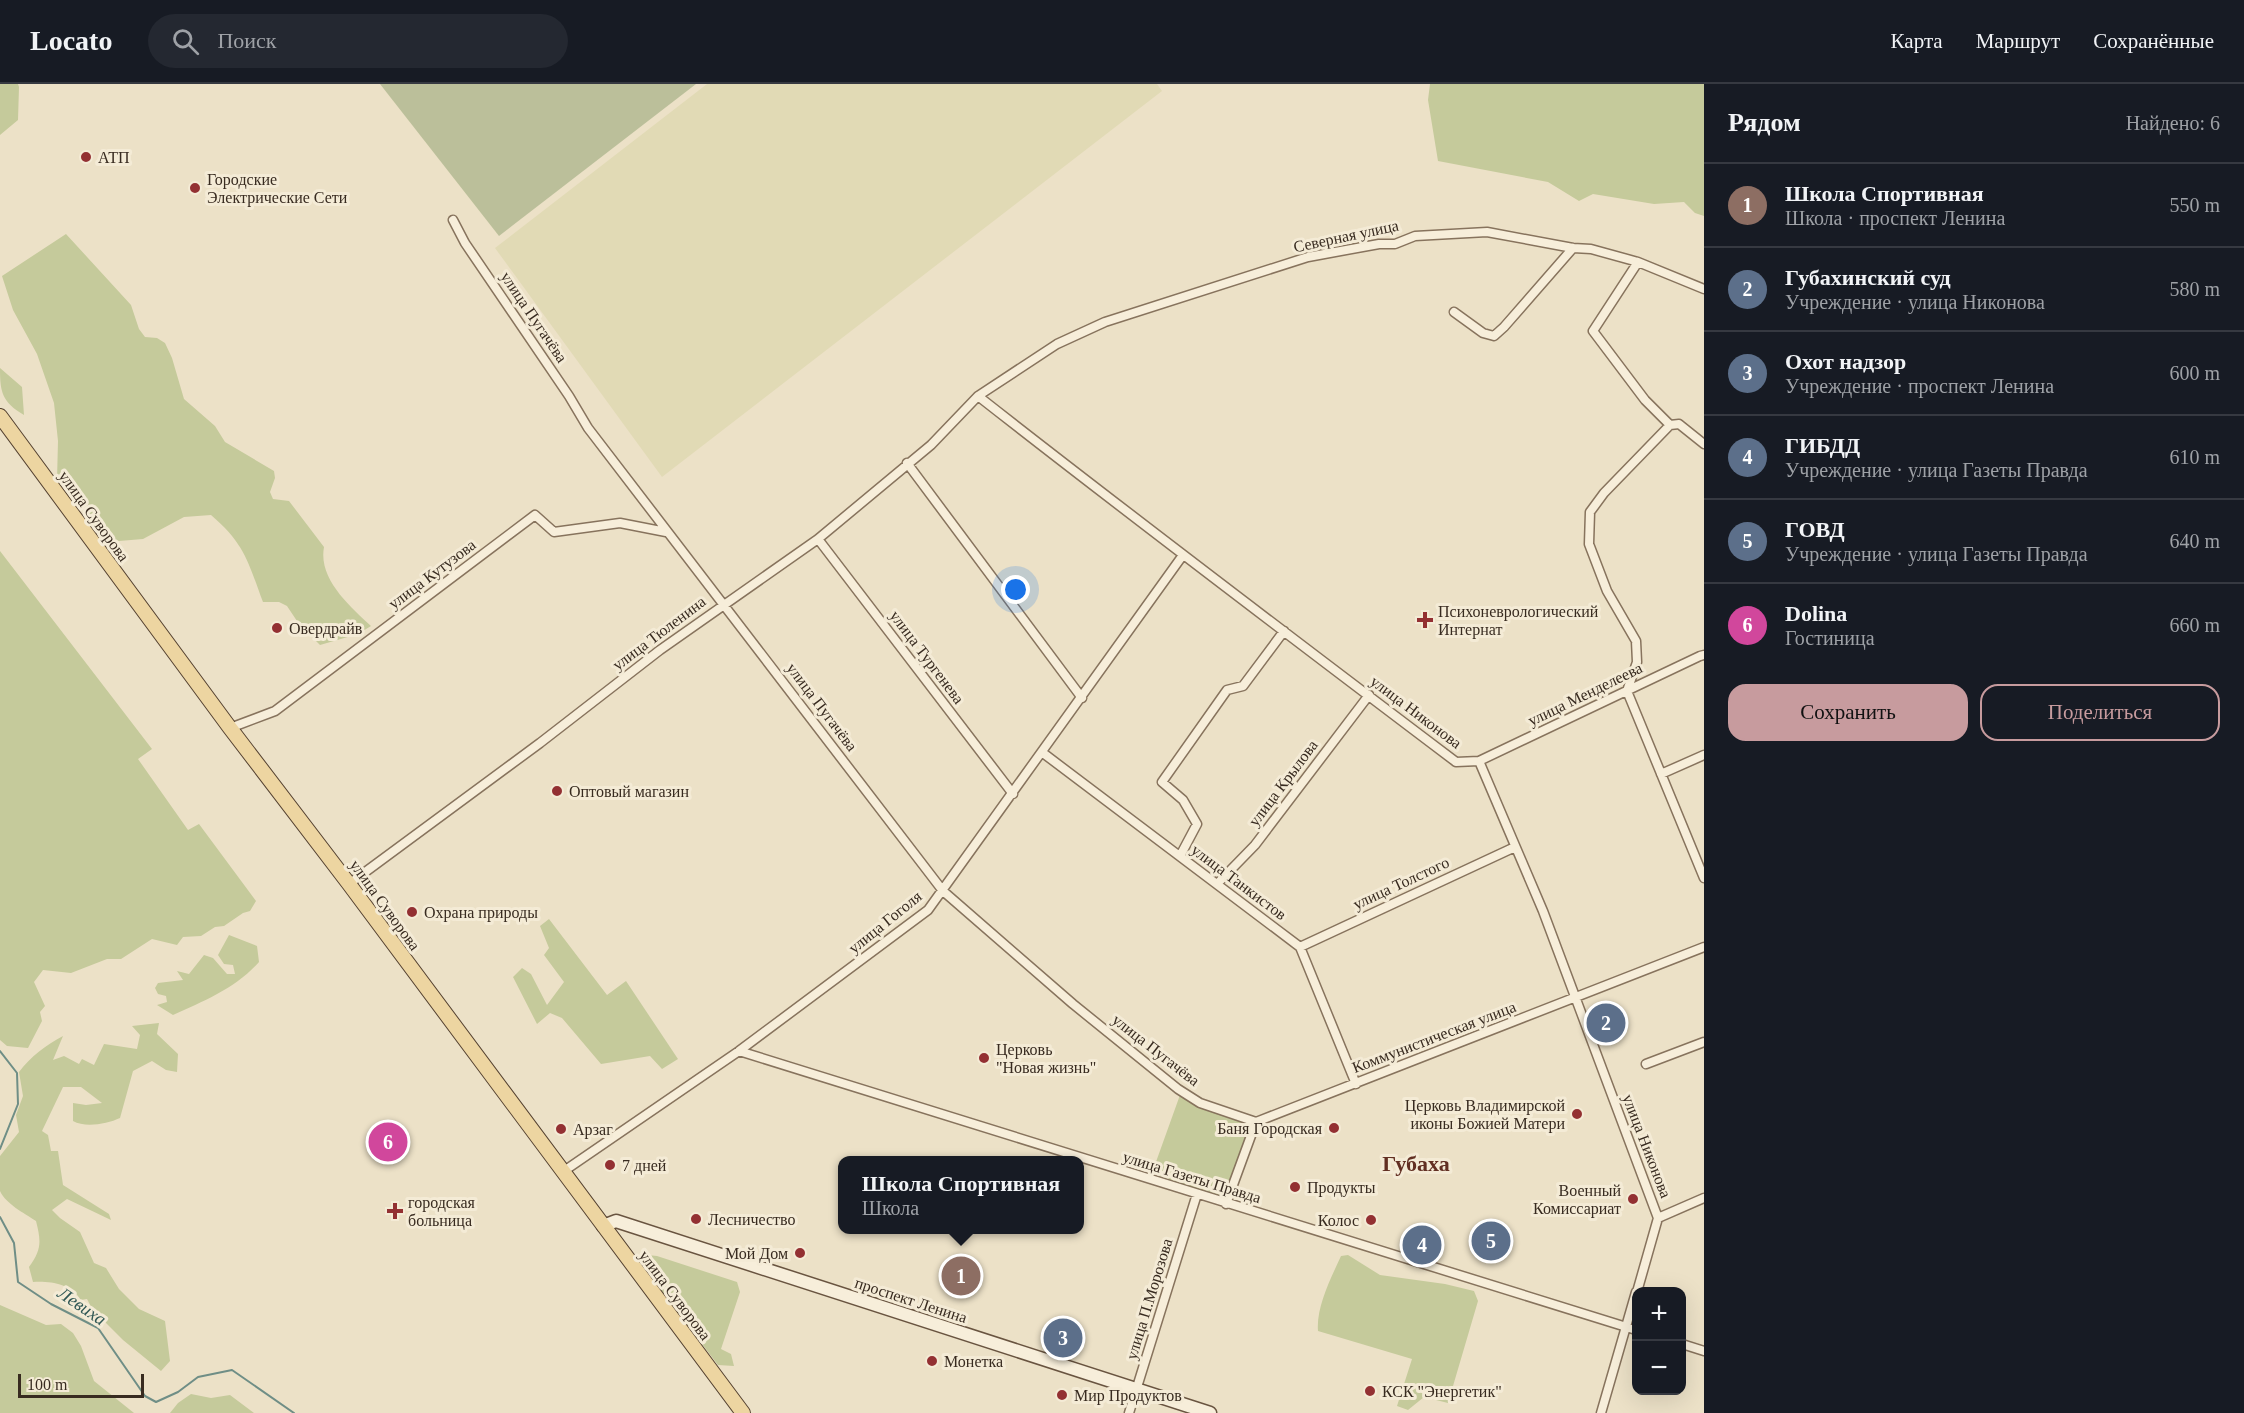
<!DOCTYPE html>
<html lang="ru">
<head>
<meta charset="utf-8">
<style>
  :root { --surface:#171b24; --page:#242831; --text:#f1f3f6; --muted:#9ea1a6; --line:#363941; --accent:#c79b9e }
  body { margin:0; font-family:Georgia,serif; background:var(--page); color:var(--text) }
  .controls { position:absolute; right:18px; bottom:18px; display:grid; overflow:hidden; border-radius:12px; box-shadow:0 6px 24px #0002 }
  .controls button { width:54px; height:54px; display:grid; place-items:center; padding:0; border:0; border-bottom:2px solid var(--line); background:var(--surface); color:var(--text); font:30px sans-serif }
  .scale { position:absolute; left:18px; bottom:15px; width:126px; box-sizing:border-box; padding-left:6px; border:3px solid #382b20; border-top:0; font-size:16px; line-height:21px; white-space:nowrap; color:#382b20; -webkit-text-stroke:4px #f4ebd6; paint-order:stroke }
  .you { position:absolute; left:1016px; top:506px; width:21px; height:21px; margin:-15px; border:4px solid #fff; border-radius:50%; background:#1a73e8; box-shadow:0 0 0 9px #1a73e833 }
  .badge { display:grid; place-items:center; width:39px; height:39px; border-radius:50%; background:var(--accent); color:#fff; font-size:20px; font-weight:700 }
  .pin { position:absolute; translate:-50% -50%; border:3px solid #fff; box-shadow:0 2px 6px #0006 }
  .popup { position:absolute; left:838px; top:1072px; width:246px; height:78px; box-sizing:border-box; display:grid; place-content:center; border-radius:12px; background:var(--surface); filter:drop-shadow(0 2px 4px #0005); font-size:20px; white-space:nowrap; color:var(--muted) }
  .popup b { font-size:22px; color:var(--text) }
  .popup::after { content:''; position:absolute; left:50%; top:100%; margin-left:-12px; border:12px solid transparent; border-top-color:var(--surface) }
  .list { margin:0; padding:0; list-style:none }
  h2 { display:flex; justify-content:space-between; align-items:center; height:78px; margin:0; padding:0 24px; font-size:26px }
  h2 small { font-size:20px; font-weight:400; color:var(--muted) }
  .list li { display:grid; grid-template-columns:39px 1fr auto; gap:18px; align-items:center; box-sizing:border-box; height:84px; padding:0 24px; border-top:2px solid var(--line) }
  .list b { display:block; font-size:22px; white-space:nowrap }
  .list p { margin:0; font-size:20px; white-space:nowrap; color:var(--muted) }
  .list em { font-size:20px; font-style:normal; color:var(--muted) }
  .actions { display:flex; gap:12px; padding:18px 24px }
  .actions a { flex:1; padding:14px 0; border:2px solid var(--accent); border-radius:18px; text-align:center; font-size:21px; color:var(--accent) }
  .actions .main { background:var(--accent); color:#111 }
  .icon { flex:none; width:33px; height:33px; fill:none; stroke:currentColor; stroke-width:2; stroke-linecap:round; stroke-linejoin:round }
  .map { position:relative; flex:none; width:1704px; height:1329px; overflow:hidden }
  header { display:flex; align-items:center; gap:36px; box-sizing:border-box; height:84px; padding:0 30px; background:var(--surface); border-bottom:2px solid var(--line) }
  header strong { font-size:28px }
  nav { display:flex; gap:33px; margin-inline-start:auto; font-size:21px }
  .search { width:420px; height:54px; background:var(--page); display:flex; align-items:center; gap:15px; box-sizing:border-box; padding:0 21px; border-radius:33px; color:var(--muted); font-size:22px }
  main { display:flex }
  aside { flex:1; background:var(--surface) }
  .map>svg:first-child { display:block }
  .farmland { fill:#e1dab5 }
  .green { fill:#c5ca9b }
  .cemetery { fill:#bbbf9a }
  .lines { fill:none; stroke-linecap:round; stroke-linejoin:round }
  .stream { stroke:#6f8e86; stroke-width:2 }
  .minor-casing { stroke:#87735d; stroke-width:11 }
  .secondary-casing { stroke:#695440; stroke-width:15 }
  .primary-casing { stroke:#554231; stroke-width:16 }
  .minor { stroke:#f7eeda; stroke-width:8 }
  .secondary { stroke:#f7eeda; stroke-width:12 }
  .primary { stroke:#edd5a1; stroke-width:14 }
  .poi-dot { fill:#933032; stroke:#f4ebd6; stroke-width:2 }
  .labels { text-anchor:middle; dominant-baseline:central; stroke-width:6; stroke-linejoin:round; paint-order:stroke }
  .poi-label { font-size:16px; fill:#382b20; stroke:#f4ebd6; text-anchor:start }
  .street-label { font-size:16px; fill:#382b20; stroke:#f4ebd6 }
  .water-label { font-size:18px; font-style:italic; fill:#305754; stroke:#f4ebd6 }
  .district-label { font-size:22px; font-weight:bold; fill:#622f22; stroke:#f4ebd6 }
</style>
</head>
<body>
<header>
<strong>Locato</strong>
<div class="search"><svg class="icon" aria-label="search" viewBox="0 0 24 24"><circle cx="10" cy="10" r="6"/><path d="M15 15l6 6"/></svg>Поиск</div>
<nav><a>Карта</a><a>Маршрут</a><a>Сохранённые</a></nav>
</header>
<main>
<div class="map">
<svg width="1704" height="1329" viewBox="0 0 1704 1329">
  <rect width="100%" height="100%" fill="#ece1c7"/>
  <path class="farmland" d="M707,0H1157L1162,7L662,393L495,164Z"/>
  <path class="green" d="M0,0H18L19,3L18,36L0,51Z
    M1430,0H1704V132L1695,129L1684,118L1654,120L1593,110L1579,117L1548,98L1438,77L1428,16Z
    M66,150L131,221L139,245L145,253L157,254L165,259L172,274L184,315L215,342L225,358L274,387L275,394L270,408L273,415L289,417L324,463C318,495 350,522 371,542L358,550L320,561L299,540L287,522L279,518H263C248,478 245,460 211,431L184,433L143,455L119,457L105,453L67,398L57,396L58,357L54,319L37,270L13,226L2,192Z
    M0,284L22,303L24,331C2,318 0,308 0,284Z
    M0,467L152,665L138,675L188,746L199,740L256,817L250,827L243,829L224,842L215,843L201,852L183,853L177,861L152,855L121,875H107L71,889L43,886L34,898L45,922L40,928L42,937L28,964L7,962L0,956Z
    M549,835L607,911L626,897L678,975L662,985L650,972L601,980L562,934L550,929L537,940L513,893L522,884L531,890L547,921L564,898L544,871L549,864L540,842Z
    M229,851L257,862L259,878C236,904 204,917 173,931L157,921L167,918L166,912L158,910L155,904L158,899L183,896L177,887L189,890L204,871L213,874L227,890H235L233,881L224,880L218,871Z
    M159,939L157,950L178,970L177,988L166,986L152,977L133,987L120,1034C107,1040 85,1044 73,1037V1019L86,1021L102,1019L81,1003H63L42,1047L48,1051L51,1067H58L63,1101L109,1130L111,1136L67,1115L52,1126L60,1134L80,1148L94,1179L106,1184L119,1205L139,1225L165,1237L170,1277L161,1287L123,1256L105,1238L98,1236L87,1215L81,1216C71,1200 51,1197 33,1198L29,1183C42,1165 41,1157 36,1137C24,1129 6,1120 0,1107V1072L19,1048L16,1031L23,1012L19,988C31,972 46,961 63,952L53,976L64,972L79,980L82,975L94,981L104,960L137,965L140,951L132,942Z
    M1180,1011L1196,1022L1250,1041L1223,1115L1152,1089Z
    M638,1170L657,1172L737,1198L740,1208L721,1265L731,1270L734,1282L718,1281L638,1176Z
    M1348,1171L1380,1191L1445,1200L1474,1207L1478,1217L1448,1319L1424,1313L1408,1326L1397,1322L1412,1275L1318,1247C1316,1223 1331,1194 1341,1172Z
    M0,1221L46,1241L61,1240L73,1249L81,1262L94,1297L134,1329H0Z
    M191,1310L211,1314L230,1311L254,1329H170L178,1319Z"/>
  <path class="cemetery" d="M380,0H696L499,152Z"/>
  <g class="lines">
    <path class="stream" d="M0,967L17,989L18,1020L0,1065
      M0,1133L14,1159L18,1198L51,1220L98,1244L145,1312L156,1318L178,1308L198,1293L232,1286L294,1329"/>
    <defs>
      <path id="minor" d="M453,136L465,159L569,312L588,344L943,807L1073,920L1178,1005L1200,1019L1256,1038
        M1638,178L1593,247L1645,316L1670,341L1604,409L1590,428L1589,460L1607,507L1636,557L1637,578L1627,607L1704,794
        M1454,228L1483,249L1494,252L1504,243L1573,164
        M978,312C1136,436 1296,557 1456,678L1479,677L1543,827L1658,1134
        M1670,341L1679,340L1704,360
        M907,379L1082,614
        M818,455L1013,710
        M230,644L275,627L535,431L554,448L620,439L666,448
        M1043,669L1300,863L1356,1000
        M1479,677L1700,572L1704,571
        M1661,690L1704,671
        M1180,772L1197,740L1183,716L1162,698L1227,606L1243,602L1284,547
        M349,800L540,659L660,566L818,455L931,361L978,312L1057,260L1105,238L1308,173L1379,160H1395L1415,152L1487,148L1573,164L1591,165L1638,178L1704,205
        M1217,800L1255,761L1369,611
        M1300,863L1515,763
        M739,967L1636,1246
        M1646,980L1704,958
        M564,1087L739,967L928,826L1183,471
        M1226,1120L1256,1038L1704,863
        M1658,1134L1704,1114
        M1637,1208L1658,1134
        M1682,1260L1704,1267
        M1129,1329L1197,1110
        M1601,1329L1636,1208"/>
      <path id="secondary" d="M603,1142L616,1137L1210,1329"/>
      <path id="primary" d="M0,332L230,644L349,800L743,1329"/>
    </defs>
    <use href="#minor" class="minor-casing"/>
    <use href="#secondary" class="secondary-casing"/>
    <use href="#primary" class="primary-casing"/>
    <use href="#minor" class="minor"/>
    <use href="#secondary" class="secondary"/>
    <use href="#primary" class="primary"/>
  </g>
  <g class="poi-dot">
    <circle cx="86" cy="73" r="6"/>
    <circle cx="195" cy="104" r="6"/>
    <path d="M1422 527h6v6h6v6h-6v6h-6v-6h-6v-6h6z"/>
    <circle cx="277" cy="544" r="6"/>
    <circle cx="557" cy="707" r="6"/>
    <circle cx="412" cy="828" r="6"/>
    <circle cx="984" cy="974" r="6"/>
    <circle cx="1577" cy="1030" r="6"/>
    <circle cx="1334" cy="1044" r="6"/>
    <circle cx="561" cy="1045" r="6"/>
    <circle cx="610" cy="1081" r="6"/>
    <circle cx="1295" cy="1103" r="6"/>
    <circle cx="1633" cy="1115" r="6"/>
    <path d="M392 1118h6v6h6v6h-6v6h-6v-6h-6v-6h6z"/>
    <circle cx="696" cy="1135" r="6"/>
    <circle cx="1371" cy="1136" r="6"/>
    <circle cx="800" cy="1169" r="6"/>
    <circle cx="932" cy="1277" r="6"/>
    <circle cx="1370" cy="1307" r="6"/>
    <circle cx="1062" cy="1311" r="6"/>
  </g>
  <g class="labels">
    <g class="poi-label">
      <text x="98" y="73">АТП</text>
      <text x="207" y="95">Городские<tspan x="207" dy="18">Электрические Сети</tspan></text>
      <text x="1438" y="527">Психоневрологический<tspan x="1438" dy="18">Интернат</tspan></text>
      <text x="289" y="544">Овердрайв</text>
      <text x="569" y="707">Оптовый магазин</text>
      <text x="424" y="828">Охрана природы</text>
      <text x="996" y="965">Церковь<tspan x="996" dy="18">"Новая жизнь"</tspan></text>
      <text x="1565" y="1021" text-anchor="end">Церковь Владимирской<tspan x="1565" dy="18">иконы Божией Матери</tspan></text>
      <text x="1322" y="1044" text-anchor="end">Баня Городская</text>
      <text x="573" y="1045">Арзаг</text>
      <text x="622" y="1081">7 дней</text>
      <text x="1307" y="1103">Продукты</text>
      <text x="1621" y="1106" text-anchor="end">Военный<tspan x="1621" dy="18">Комиссариат</tspan></text>
      <text x="408" y="1118">городская<tspan x="408" dy="18">больница</tspan></text>
      <text x="708" y="1135">Лесничество</text>
      <text x="1359" y="1136" text-anchor="end">Колос</text>
      <text x="788" y="1169" text-anchor="end">Мой Дом</text>
      <text x="944" y="1277">Монетка</text>
      <text x="1382" y="1307">КСК "Энергетик"</text>
      <text x="1074" y="1311">Мир Продуктов</text>
    </g>
    <g class="street-label">
      <text transform="translate(1346 152) rotate(-12)">Северная улица</text>
      <text transform="translate(534 233) rotate(56)">улица Пугачёва</text>
      <text transform="translate(94 432) rotate(54)">улица Суворова</text>
      <text transform="translate(432 490) rotate(-37)">улица Кутузова</text>
      <text transform="translate(659 549) rotate(-37)">улица Тюленина</text>
      <text transform="translate(927 573) rotate(53)">улица Тургенева</text>
      <text transform="translate(1585 610) rotate(-26)">улица Менделеева</text>
      <text transform="translate(822 623) rotate(53)">улица Пугачёва</text>
      <text transform="translate(1416 628) rotate(37)">улица Никонова</text>
      <text transform="translate(1283 699) rotate(-53)">улица Крылова</text>
      <text transform="translate(1239 798) rotate(37)">улица Танкистов</text>
      <text transform="translate(1401 799) rotate(-25)">улица Толстого</text>
      <text transform="translate(385 821) rotate(54)">улица Суворова</text>
      <text transform="translate(885 838) rotate(-39)">улица Гоголя</text>
      <text transform="translate(1434 953) rotate(-21)">Коммунистическая улица</text>
      <text transform="translate(1156 966) rotate(38)">улица Пугачёва</text>
      <text transform="translate(1647 1062) rotate(69)">улица Никонова</text>
      <text transform="translate(1192 1093) rotate(17)">улица Газеты Правда</text>
      <text transform="translate(675 1211) rotate(53)">улица Суворова</text>
      <text transform="translate(1149 1215) rotate(-73)">улица П.Морозова</text>
      <text transform="translate(911 1216) rotate(18)">проспект Ленина</text>
    </g>
    <g class="water-label">
      <text transform="translate(82 1222) rotate(34)">Левиха</text>
    </g>
    <g class="district-label">
      <text x="1416" y="1079">Губаха</text>
    </g>
  </g>
</svg>
<div class="controls">
<button>+</button>
<button>−</button>
</div>
<div class="scale">100 m</div>
<div class="you"></div>
<div class="pin badge" style="left:961px;top:1192px;background:#8d6e63">1</div>
<div class="popup"><b>Школа Спортивная</b>Школа</div>
<div class="pin badge" style="left:1606px;top:939px;background:#5c6f8a">2</div>
<div class="pin badge" style="left:1063px;top:1254px;background:#5c6f8a">3</div>
<div class="pin badge" style="left:1422px;top:1161px;background:#5c6f8a">4</div>
<div class="pin badge" style="left:1491px;top:1157px;background:#5c6f8a">5</div>
<div class="pin badge" style="left:388px;top:1058px;background:#d1479c">6</div>
</div>
<aside>
<h2>Рядом<small>Найдено: 6</small></h2>
<ul class="list">
<li><span class="badge" style="background:#8d6e63">1</span><div><b>Школа Спортивная</b><p>Школа · проспект Ленина</p></div><em>550 m</em></li>
<li><span class="badge" style="background:#5c6f8a">2</span><div><b>Губахинский суд</b><p>Учреждение · улица Никонова</p></div><em>580 m</em></li>
<li><span class="badge" style="background:#5c6f8a">3</span><div><b>Охот надзор</b><p>Учреждение · проспект Ленина</p></div><em>600 m</em></li>
<li><span class="badge" style="background:#5c6f8a">4</span><div><b>ГИБДД</b><p>Учреждение · улица Газеты Правда</p></div><em>610 m</em></li>
<li><span class="badge" style="background:#5c6f8a">5</span><div><b>ГОВД</b><p>Учреждение · улица Газеты Правда</p></div><em>640 m</em></li>
<li><span class="badge" style="background:#d1479c">6</span><div><b>Dolina</b><p>Гостиница</p></div><em>660 m</em></li>
</ul>
<div class="actions"><a class="main">Сохранить</a><a>Поделиться</a></div>
</aside>
</main>
</body>
</html>
